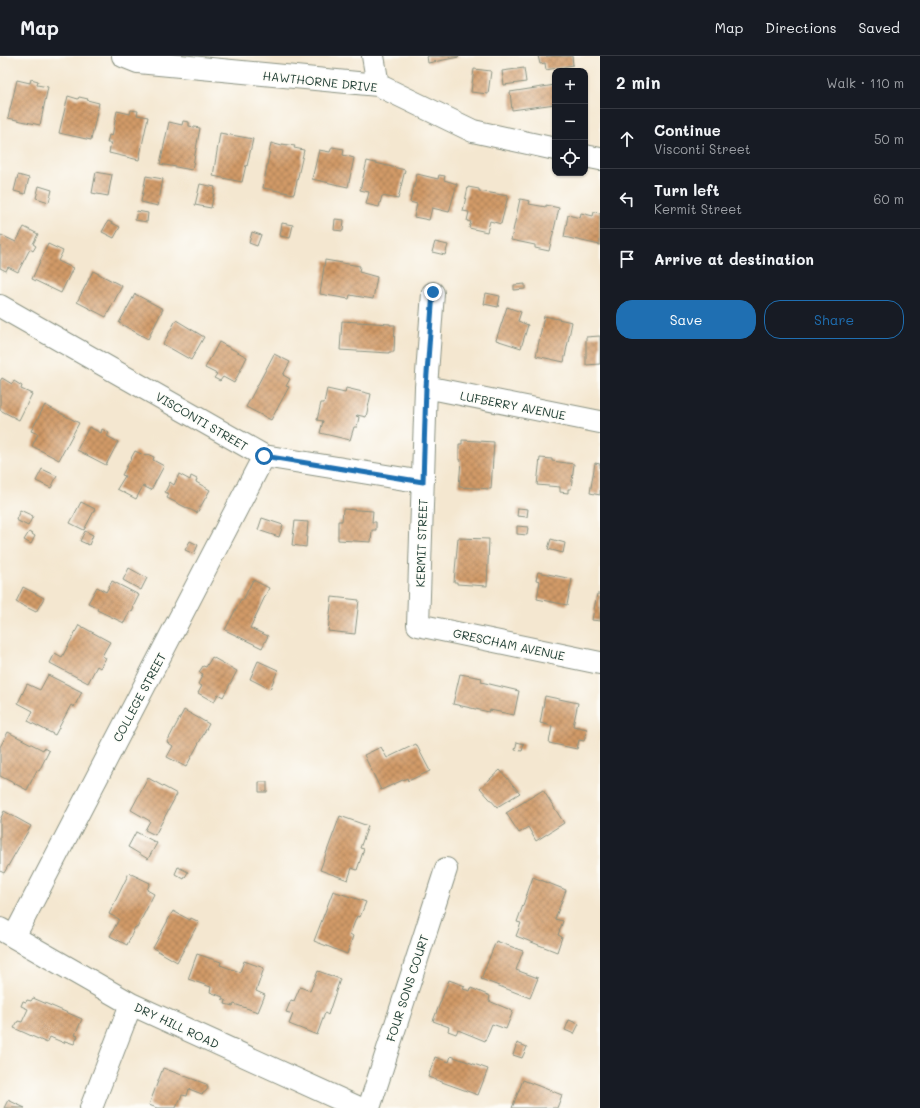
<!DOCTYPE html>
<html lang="en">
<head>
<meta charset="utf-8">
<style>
  :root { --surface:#171b24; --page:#242831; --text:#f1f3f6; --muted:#9ea1a6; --line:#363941; --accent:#1f6fb2 }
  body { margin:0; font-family:Mali,sans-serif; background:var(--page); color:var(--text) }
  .controls { position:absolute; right:12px; top:12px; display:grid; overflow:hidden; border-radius:8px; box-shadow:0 1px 3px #0004 }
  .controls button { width:36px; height:36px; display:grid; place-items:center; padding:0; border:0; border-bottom:1px solid var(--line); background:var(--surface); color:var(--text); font:20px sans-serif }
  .stop { position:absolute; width:12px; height:12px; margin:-9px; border:3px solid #1f6fb2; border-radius:50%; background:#fff }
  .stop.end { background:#1f6fb2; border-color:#fff; box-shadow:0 1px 4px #0008 }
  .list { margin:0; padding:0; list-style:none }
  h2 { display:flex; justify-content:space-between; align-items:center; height:52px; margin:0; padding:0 16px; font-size:17px }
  h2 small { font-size:13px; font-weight:400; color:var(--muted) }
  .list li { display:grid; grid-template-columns:26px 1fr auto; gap:12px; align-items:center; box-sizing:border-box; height:60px; padding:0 16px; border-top:1px solid var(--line) }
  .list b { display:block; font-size:15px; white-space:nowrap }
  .list p { margin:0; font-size:13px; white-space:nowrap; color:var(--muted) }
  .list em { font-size:13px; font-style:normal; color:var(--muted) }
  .actions { display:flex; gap:8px; padding:12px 16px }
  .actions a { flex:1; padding:9px 0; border:1px solid var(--accent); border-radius:16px; text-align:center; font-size:14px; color:var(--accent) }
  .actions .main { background:var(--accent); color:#fff }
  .icon { flex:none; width:22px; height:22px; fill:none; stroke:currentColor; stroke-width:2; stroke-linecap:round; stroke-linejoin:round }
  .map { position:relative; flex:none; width:600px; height:1052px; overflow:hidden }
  header { display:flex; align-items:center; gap:24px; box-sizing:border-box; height:56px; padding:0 20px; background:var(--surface); border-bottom:1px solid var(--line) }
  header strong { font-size:19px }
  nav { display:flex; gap:22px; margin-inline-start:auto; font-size:14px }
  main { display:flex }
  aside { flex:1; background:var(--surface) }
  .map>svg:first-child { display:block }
  .building { fill:url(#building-cross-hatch) }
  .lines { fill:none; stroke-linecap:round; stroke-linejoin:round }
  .street-casing { stroke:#8a9282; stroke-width:24 }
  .street { stroke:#fff; stroke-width:22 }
  .route { stroke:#1f6fb2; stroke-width:5 }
  .labels { text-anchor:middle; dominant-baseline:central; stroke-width:3; stroke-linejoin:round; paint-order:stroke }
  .street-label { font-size:12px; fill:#1f3d34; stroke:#fdfcf7 }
</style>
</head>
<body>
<header>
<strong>Map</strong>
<nav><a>Map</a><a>Directions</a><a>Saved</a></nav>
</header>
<main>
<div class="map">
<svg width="600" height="1052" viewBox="0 0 600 1052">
  <defs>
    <pattern id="building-cross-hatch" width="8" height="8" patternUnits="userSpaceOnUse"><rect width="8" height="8" fill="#d19a67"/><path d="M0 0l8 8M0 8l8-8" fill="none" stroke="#a97f56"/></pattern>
  </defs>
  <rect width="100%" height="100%" fill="#fdfcf7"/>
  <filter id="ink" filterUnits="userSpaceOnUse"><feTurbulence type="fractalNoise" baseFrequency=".025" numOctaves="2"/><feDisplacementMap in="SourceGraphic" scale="8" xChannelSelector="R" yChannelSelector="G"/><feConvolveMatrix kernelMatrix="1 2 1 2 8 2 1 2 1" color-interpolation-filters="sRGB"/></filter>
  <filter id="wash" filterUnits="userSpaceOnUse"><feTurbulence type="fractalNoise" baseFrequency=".012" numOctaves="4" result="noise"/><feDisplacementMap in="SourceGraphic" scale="16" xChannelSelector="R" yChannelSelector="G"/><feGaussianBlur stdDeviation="0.9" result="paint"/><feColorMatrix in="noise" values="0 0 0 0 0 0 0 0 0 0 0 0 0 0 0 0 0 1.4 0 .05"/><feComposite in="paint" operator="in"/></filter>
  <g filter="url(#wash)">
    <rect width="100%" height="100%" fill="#f4e7d0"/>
    <g id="blocks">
      <path class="building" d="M427,0H459V1L428,7Z
        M538,0H572L573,9L546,14L545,7L540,8Z
        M524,12L526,26L504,29L502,15Z
        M474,13L491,15L488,38L471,36Z
        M31,23L38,25L37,29L48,31L40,69L8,62L17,24L30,27Z
        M555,29V48L512,54L510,36Z
        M68,40L78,43L79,41L88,43L87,44L99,47L91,84L59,77Z
        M131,54L138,55L137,59L148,61L139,104L109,97L111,87H107L109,79L112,80L117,55L130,58Z
        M183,65L189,66V70L200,72L192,114L160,108L169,66L182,69Z
        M220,77L253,83L247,110L246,109L242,126L213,120Z
        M271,87L282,90V88L295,90L294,92L304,94L294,138L263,132Z
        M332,91L344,93L343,99L354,102L348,131L312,123L319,94L330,96Z
        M367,105L405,114L398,143L382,140L379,151L366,148L369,136L360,134Z
        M96,116L112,119L108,140L92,137Z
        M417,118L438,123L439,119L445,120L444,124L457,128L449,156L432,152L429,164L414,161L417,148L410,146Z
        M18,119L29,122L25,138L14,135Z
        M146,120L163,123L158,150L141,146Z
        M200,128L215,131L211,152L195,149Z
        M39,130L52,134L49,146L36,142Z
        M468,131L479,133V135L508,140L501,168L490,165L487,176L469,172L471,166L467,165L469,156L463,155Z
        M520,143L530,145L529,148L546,151V149L559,152L549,195L535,192V189L511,184Z
        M137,155L148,157L147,166L135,164Z
        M594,156L600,157V189L564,181L568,159L580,162L581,157L593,160Z
        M335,163L344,164L343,175L334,174Z
        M108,165L120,171L114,182L102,176Z
        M282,167L293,169L290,182L280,180Z
        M24,171L38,178L33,188L36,190L33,195L30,193L18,216L8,211L6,215L0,212V182L1,179L16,186Z
        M252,176L261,179L257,190L249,187Z
        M435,186L448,189L445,199L432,196Z
        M48,188L63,195L58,205L73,212L61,237L32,223Z
        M325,204L360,210L359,216L377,221L373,243L350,239L349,243L320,238Z
        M93,215L122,230L106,261L77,246Z
        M525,228V233L514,234V229Z
        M486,237L500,240L498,251L484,248Z
        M135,238L163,253L148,283L119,267Z
        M507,251L521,256L518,265L528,269L521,292L496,284Z
        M544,260L572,266L564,306L536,300Z
        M176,264L204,281L191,304L163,288Z
        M342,265L390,268V269H395L394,296H389V297L340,294Z
        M600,280V308L586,309V281Z
        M219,286L247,301L234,327L223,321L220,325L214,322L217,318L205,312Z
        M274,298L290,306L283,319L290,323L286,330L289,331L271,364L246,351Z
        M2,322L12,328L14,325L22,330L21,333L32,338L19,364L0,354V325Z
        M346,332L371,338L366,361L357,359L356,360L359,361L357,371H354L350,384L320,377L323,365L317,364L321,347H324L327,333L345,337Z
        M45,349L79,367L59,404L32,390L38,378L31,375Z
        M89,371L101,377L102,373L109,377L107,380L118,386L106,409L77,394Z
        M462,384L494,386L491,433L459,431L461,404H459V388H462Z
        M135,395L146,400L147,398L154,401L153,404L164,410L151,434L143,430L136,443L117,433L125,420L122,419Z
        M540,402L552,403V405L574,408L571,433H568V437L560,436V431L537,429Z
        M595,407L600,408V439L590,437Z
        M42,413L57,420L51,432L36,425Z
        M179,418L190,424L191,420L197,423L196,426L210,434L197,457L167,442L169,438L165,436L170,426L174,429Z
        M81,446L95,453L84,474L70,467Z
        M518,452L528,453L527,461L517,460Z
        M343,453L373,455L372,466H376V474H372L371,486L338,484V465H342Z
        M20,454L33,460L28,470L16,464Z
        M262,462L283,469L279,481L258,474Z
        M295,465L308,466L306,491L292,489Z
        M517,470L528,471L527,479L517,478Z
        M85,475L93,479L89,489L80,485Z
        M29,476L35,480L31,488L24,484Z
        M458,482L489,483L487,530L457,528V526H454Z
        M551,483L565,487L563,497L548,493Z
        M190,485L198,489L194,498L185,494Z
        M129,512L147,522L141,534L123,524Z
        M538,516L572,523L567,549L537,543L540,525L536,524Z
        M253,524L269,532L250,572L268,580L262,592L225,574L241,543L243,544Z
        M112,525L139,539L133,551L134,552L132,556L130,555L124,567L97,554L98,552L88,547L97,531L106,536Z
        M23,531L44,542L36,556L16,546Z
        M597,538H600V565L592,564Z
        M332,541L359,544L355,578L328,575Z
        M79,569L110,586L102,600L106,602L100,612L97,610L88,627L50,607L55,597L62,601Z
        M212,601L237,615L223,641L218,638L214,646L198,637L202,630L198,628L203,618L199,616L203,610L206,611Z
        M258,605L278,614L270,633L250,623Z
        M460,618L482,622L481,626L519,635L514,659L490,654L489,656L453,648Z
        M48,619L82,636L74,651L71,649L55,679L28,665L33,655L18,647L27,628L40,634Z
        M545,640L578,647L573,670L587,673L584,685L579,684L577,693L549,687L552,670L540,667Z
        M184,654L209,668L186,711L167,701L173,690L167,686Z
        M8,676L43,694L44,692L49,695L39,715L37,714L27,734L0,720V691Z
        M517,686L524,688L522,695L515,694Z
        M416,688L430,715L408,725L407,722L381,734L364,699L381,691L387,702Z
        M500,714L520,737L497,751L480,732Z
        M148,722L177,738L155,779L145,774L150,765L131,754Z
        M259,726H267V736H259Z
        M543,734L564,767L536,785L528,771L519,777L506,757Z
        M4,755L31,770L4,817L0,815V764Z
        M340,760L368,770L360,792L364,793L357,814L352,812L348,824L320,814Z
        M136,776L157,787L148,803L128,791Z
        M178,811L188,816L184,823L175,818Z
        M129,817L150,827L147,834L154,838L137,872L135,871L127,889L110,880L119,863L109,858Z
        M533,821L566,834L555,863L563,865L558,879L562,881L557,896L516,880L521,867L517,866Z
        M333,835L366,846L360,861L357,860L350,878L353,880L347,898L314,885Z
        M173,855L190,864L191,862L199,866L177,906L153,892Z
        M496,885L523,895L516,914L538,922L530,942L481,923Z
        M197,898L221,906L220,909L240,916L244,905L264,912L256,935L265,939L258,956L234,948L233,950L225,948L226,945L222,943L223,941L210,936L211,931L188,923Z
        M318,915L340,923L328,959L325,957L317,979L289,968L293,958L286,956L291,944L294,945L300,931L310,935Z
        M449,924L465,930L463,933L470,935L471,932L490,940L489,945L513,955L506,973L492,968L485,985L458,974L456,978L448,975L449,971L433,965Z
        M33,942L82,963L75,979L78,980L74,988L65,985L64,987L50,981L47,987L14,972L18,965L22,966L28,953L21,950L23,945L26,946L27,944L31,945Z
        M569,964L579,968L574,978L565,974Z
        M517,987L527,991L522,1002L513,999Z
        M451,1000L488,1013L478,1039L428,1021L435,1001L449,1006Z
        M163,1012L206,1028L208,1032L206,1035L202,1038L189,1033L187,1040L182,1039L176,1052H157L149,1049Z
        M523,1024L562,1039L557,1052H512Z
        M8,1044L25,1052H4Z"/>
    </g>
  </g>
  <g filter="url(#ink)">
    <use href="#blocks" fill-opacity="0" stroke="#8a9282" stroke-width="1"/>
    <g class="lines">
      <defs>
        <path id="street" d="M123,0L138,6L378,29L473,75L555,93
          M373,0L378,29
          M585,100L600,103
          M433,237L426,331L418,569L600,607
          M0,250L264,400L423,426
          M426,331L600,366
          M0,873L131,948L359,1052
          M14,881L264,400
          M91,1052L131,948
          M369,1052L446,813"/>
      </defs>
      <use href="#street" class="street-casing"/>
      <use href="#street" class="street"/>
    </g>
  </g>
  <g class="lines" filter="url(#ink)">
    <path class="route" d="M264,400L423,426L426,331L433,236"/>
  </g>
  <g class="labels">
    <g class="street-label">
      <text transform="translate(320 25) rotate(6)">HAWTHORNE DRIVE</text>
      <text transform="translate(513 349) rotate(11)">LUFBERRY AVENUE</text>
      <text transform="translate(202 365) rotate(30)">VISCONTI STREET</text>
      <text transform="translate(421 487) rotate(-88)">KERMIT STREET</text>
      <text transform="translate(509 588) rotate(12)">GRESCHAM AVENUE</text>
      <text transform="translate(139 641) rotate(-62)">COLLEGE STREET</text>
      <text transform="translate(407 932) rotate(-72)">FOUR SONS COURT</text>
      <text transform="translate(177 969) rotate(25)">DRY HILL ROAD</text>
    </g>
  </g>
</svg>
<div class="controls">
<button>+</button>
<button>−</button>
<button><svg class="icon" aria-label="locate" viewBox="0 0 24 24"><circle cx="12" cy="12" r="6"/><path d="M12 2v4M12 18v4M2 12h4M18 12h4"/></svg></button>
</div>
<div class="stop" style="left:264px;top:400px"></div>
<div class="stop end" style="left:433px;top:236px"></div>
</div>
<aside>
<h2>2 min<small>Walk · 110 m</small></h2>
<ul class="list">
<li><svg class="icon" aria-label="ahead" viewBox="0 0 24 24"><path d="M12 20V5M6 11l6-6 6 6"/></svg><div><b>Continue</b><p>Visconti Street</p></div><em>50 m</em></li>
<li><svg class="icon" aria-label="left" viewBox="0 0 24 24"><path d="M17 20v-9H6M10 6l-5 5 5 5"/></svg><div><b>Turn left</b><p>Kermit Street</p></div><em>60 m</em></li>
<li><svg class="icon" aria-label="arrive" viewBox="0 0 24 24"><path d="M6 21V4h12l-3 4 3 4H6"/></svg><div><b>Arrive at destination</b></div></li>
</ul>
<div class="actions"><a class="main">Save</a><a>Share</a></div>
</aside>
</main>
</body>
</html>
